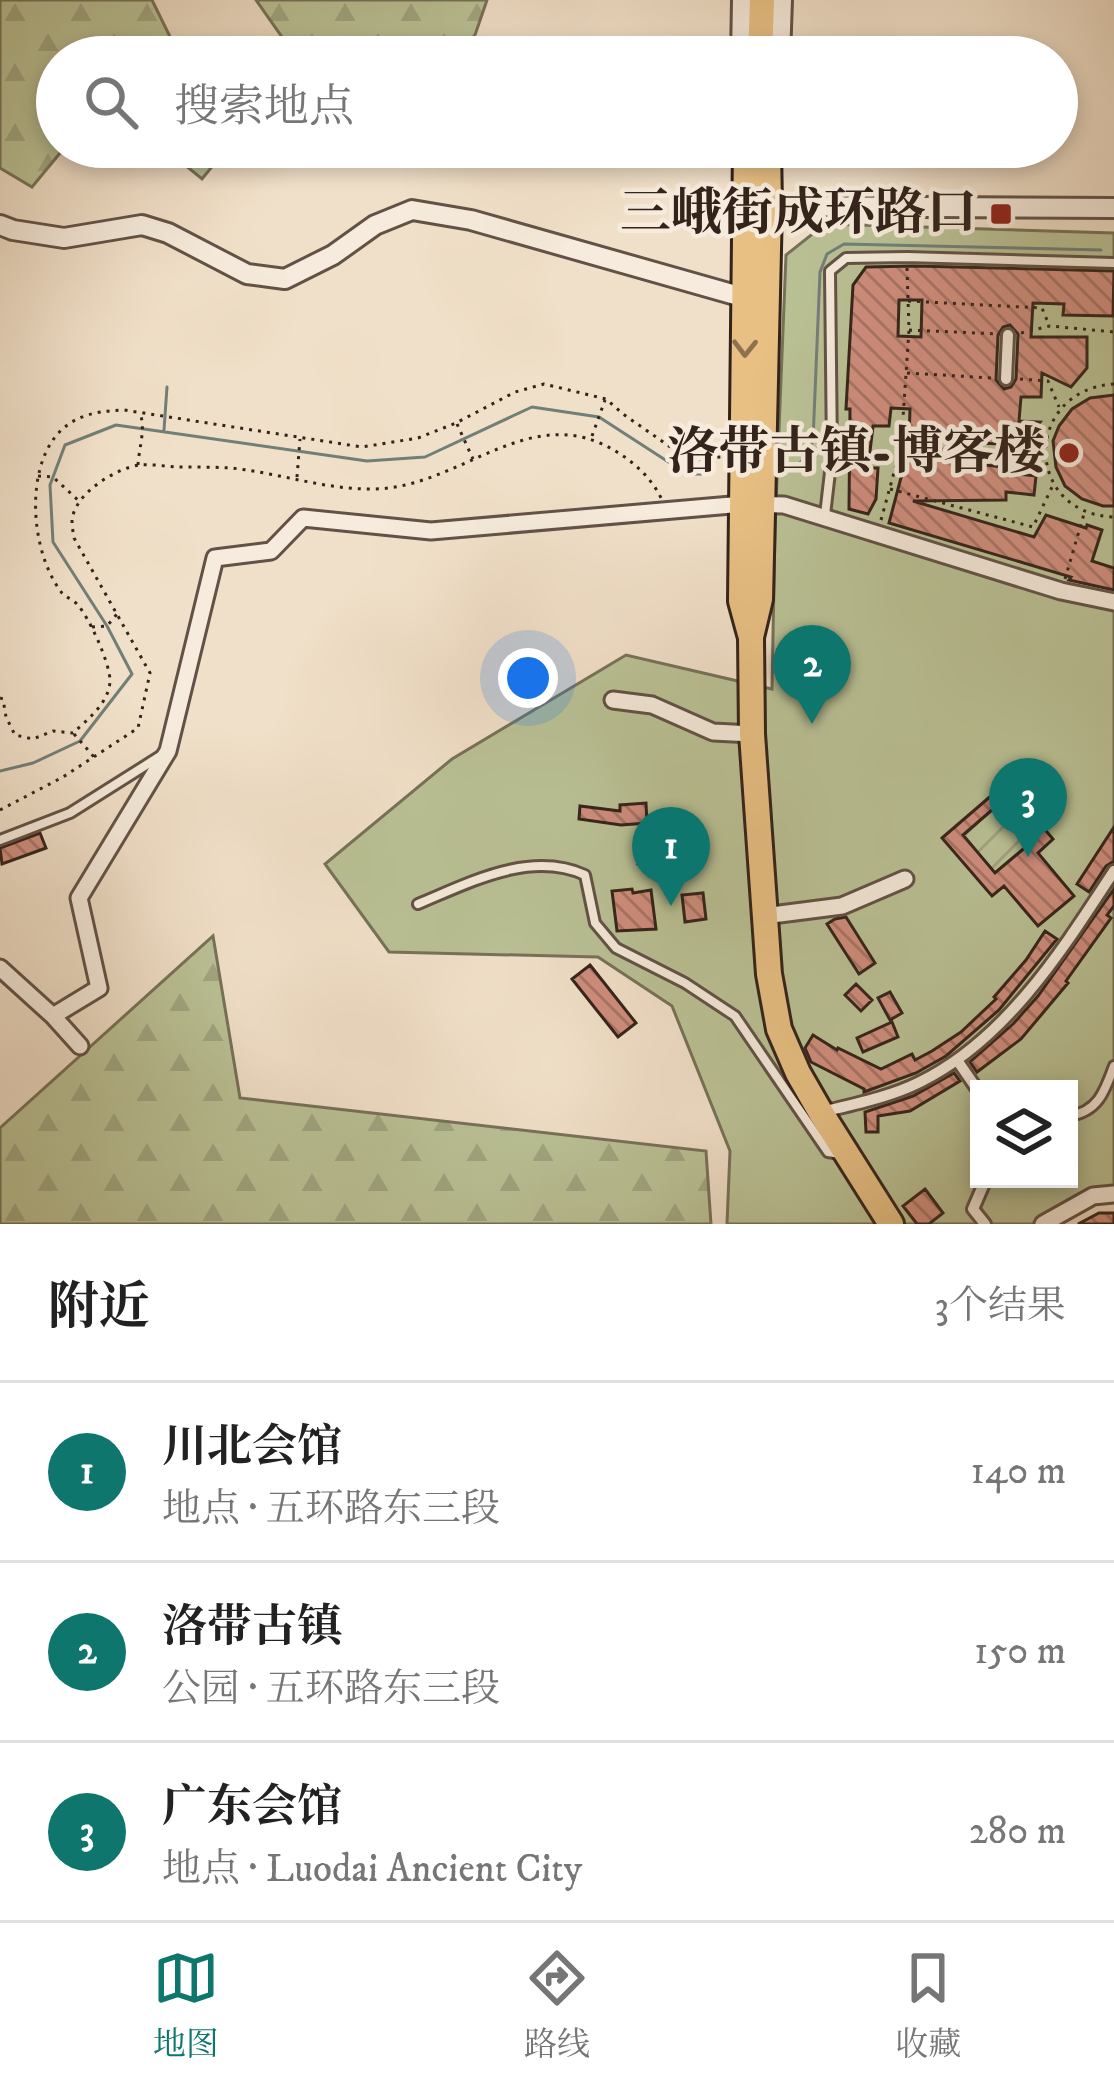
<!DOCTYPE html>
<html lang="zh">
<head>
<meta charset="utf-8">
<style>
  :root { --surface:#fff; --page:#f2f2f2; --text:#222; --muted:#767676; --line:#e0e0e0; --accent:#0f766e }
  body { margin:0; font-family:"IM FELL DW Pica","Noto Serif SC",serif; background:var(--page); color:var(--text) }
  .controls { position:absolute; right:36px; bottom:36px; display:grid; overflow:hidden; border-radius:0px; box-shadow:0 6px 18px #0003 }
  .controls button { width:108px; height:108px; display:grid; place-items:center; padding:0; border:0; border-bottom:3px solid var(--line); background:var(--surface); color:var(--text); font:60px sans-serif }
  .you { position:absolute; left:528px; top:678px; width:42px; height:42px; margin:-30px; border:9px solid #fff; border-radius:50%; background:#1a73e8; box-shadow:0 0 0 18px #1a73e833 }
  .badge { display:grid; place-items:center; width:78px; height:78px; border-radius:50%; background:var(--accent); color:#fff; font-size:39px; font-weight:700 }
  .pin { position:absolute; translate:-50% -99px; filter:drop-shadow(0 3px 6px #0008) }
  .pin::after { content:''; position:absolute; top:63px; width:42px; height:36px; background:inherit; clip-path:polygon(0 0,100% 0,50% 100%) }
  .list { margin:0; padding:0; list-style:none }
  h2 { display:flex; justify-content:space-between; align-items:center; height:156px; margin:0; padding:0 48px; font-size:51px }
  h2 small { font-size:39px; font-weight:400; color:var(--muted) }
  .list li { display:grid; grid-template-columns:78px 1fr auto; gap:36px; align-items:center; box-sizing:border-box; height:180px; padding:0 48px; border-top:3px solid var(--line) }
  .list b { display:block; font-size:45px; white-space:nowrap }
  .list p { margin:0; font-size:39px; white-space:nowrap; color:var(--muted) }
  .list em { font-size:39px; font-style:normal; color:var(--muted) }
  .icon { flex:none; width:66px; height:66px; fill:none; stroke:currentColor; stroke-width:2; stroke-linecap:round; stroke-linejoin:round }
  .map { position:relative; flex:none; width:1114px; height:1224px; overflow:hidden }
  .search { position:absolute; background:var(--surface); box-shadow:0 6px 18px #0003; left:36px; right:36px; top:36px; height:132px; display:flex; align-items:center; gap:30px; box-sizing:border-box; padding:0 42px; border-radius:66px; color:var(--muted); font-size:45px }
  .sheet { height:696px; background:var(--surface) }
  nav { display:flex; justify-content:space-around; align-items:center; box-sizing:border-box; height:168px; border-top:3px solid var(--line); background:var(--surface); font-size:33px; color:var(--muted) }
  nav a { display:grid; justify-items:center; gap:6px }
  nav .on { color:var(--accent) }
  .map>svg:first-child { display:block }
  .forest { fill:url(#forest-firs); stroke:#767258; stroke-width:3 }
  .park { fill:#bac296; stroke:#767258; stroke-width:3; fill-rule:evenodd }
  .garden { fill:url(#garden-furrows); stroke:#767258; stroke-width:3 }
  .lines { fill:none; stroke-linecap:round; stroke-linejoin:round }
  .stream { stroke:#717f79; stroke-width:3 }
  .building { fill:url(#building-back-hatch); stroke:#33231a; stroke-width:3; fill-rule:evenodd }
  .service-casing { stroke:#625246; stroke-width:14 }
  .pedestrian-casing { stroke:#625246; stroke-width:16 }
  .minor-casing { stroke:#625246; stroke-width:21 }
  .tertiary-casing { stroke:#625246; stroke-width:24 }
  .primary-casing { stroke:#33231a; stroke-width:30 }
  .path { stroke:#33231a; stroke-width:3; stroke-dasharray:3 6; stroke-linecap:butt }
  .service { stroke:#f6ebdc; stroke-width:8 }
  .pedestrian { stroke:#f6ebdc; stroke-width:10 }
  .minor { stroke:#f6ebdc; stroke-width:15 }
  .tertiary { stroke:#f6ebdc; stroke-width:18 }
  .primary { stroke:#e8c084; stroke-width:24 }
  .oneway { stroke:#8e724f }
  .poi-dot { fill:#8f2418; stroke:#f6ebdc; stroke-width:4.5 }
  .labels { text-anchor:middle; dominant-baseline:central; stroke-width:9; stroke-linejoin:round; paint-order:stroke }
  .poi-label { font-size:51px; font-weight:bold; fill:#33231a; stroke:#f6ebdc; text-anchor:end }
</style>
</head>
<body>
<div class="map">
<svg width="1114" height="1224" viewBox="0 0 1114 1224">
  <defs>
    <pattern id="forest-firs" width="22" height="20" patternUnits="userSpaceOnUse" patternTransform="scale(3)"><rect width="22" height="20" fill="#bac296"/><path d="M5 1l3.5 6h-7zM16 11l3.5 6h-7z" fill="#a0a681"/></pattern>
    <pattern id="garden-furrows" width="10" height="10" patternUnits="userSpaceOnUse" patternTransform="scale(3)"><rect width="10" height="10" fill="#bac296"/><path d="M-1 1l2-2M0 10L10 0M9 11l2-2" fill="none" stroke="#a0a681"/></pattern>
    <pattern id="building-back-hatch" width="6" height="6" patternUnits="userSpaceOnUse" patternTransform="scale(3)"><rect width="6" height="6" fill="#d08e7e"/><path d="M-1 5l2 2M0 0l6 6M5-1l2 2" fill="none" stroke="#a97466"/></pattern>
  </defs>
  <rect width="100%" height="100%" fill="#f1e0c9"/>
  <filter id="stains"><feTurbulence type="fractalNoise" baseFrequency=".00167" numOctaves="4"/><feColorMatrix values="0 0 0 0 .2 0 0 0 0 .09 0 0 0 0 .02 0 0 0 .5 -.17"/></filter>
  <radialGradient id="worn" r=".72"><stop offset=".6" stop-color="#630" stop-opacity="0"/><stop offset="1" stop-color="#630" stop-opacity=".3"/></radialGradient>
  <path class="forest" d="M0,0H152L180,57H57V147H65L32,187L0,168Z
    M256,0H487L475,35L455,57H296Z
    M163,147H228L202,179Z
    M213,936L240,1098L706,1151L711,1224H0V1128Z"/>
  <path class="park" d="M825,224L1114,233V1185L1077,1195L1033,1224H727L730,1151L672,1006L598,957L389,952L325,864L452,759L626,655L772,689L775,529L786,255ZM979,1089H1069V1179H979Z"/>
  <path class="garden" d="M1001,802L1034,840L995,873L962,836Z"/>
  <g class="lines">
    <path class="stream" d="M164,430L167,387
      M783,472L801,462L813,441L820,272L827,254L844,244L1101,250
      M0,771L33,763L80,741L132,674L107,626L53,542L50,485L65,445L116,425L367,461L425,457L532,407L599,417L687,474H702"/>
  </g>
  <path class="building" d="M914,266L1114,271L1113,316L1063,315L1064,304L1033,303L1031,337H1087V368L1071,387L1042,373L1041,397H1021L1019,421L1040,422L1026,438H1022L1021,445L909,440L910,409L891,408L889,426H873L868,468H878L876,499L868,514L849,509L850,409H846L853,285L866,267ZM899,300H922L921,337L898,336ZM1010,325L1018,334L1016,379L1011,387L1004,389L996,380L998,335L1003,327Z
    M1114,395V506H1103L1082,499L1065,486L1056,467L1053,441L1059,426L1072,409L1090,398Z
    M907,455L1010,468L1009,473L1036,476L1034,495L1006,492V500L913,501L1034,537L1046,515L1086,528L1087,525L1102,530L1092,561L1114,568V590L1069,580L1071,577L889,523Z
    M1006,783L1053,839L1038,853L1074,896L1038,926L1004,886L992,896L942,838ZM1001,802L1034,840L995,873L963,835Z
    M646,803L647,823L621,825L579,819L580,806L620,811V805Z
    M1114,827V861L1106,866L1089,892L1077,884Z
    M658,829L677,839L657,875L638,864Z
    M40,833L46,848L2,864L0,848Z
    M632,889L633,893L651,890L656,929L617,931L612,891Z
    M1114,889V906L1107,915L1111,918L1066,981L1068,983L1021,1039L977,1072L970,1062L1013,1024L1038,996Z
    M703,893L706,919L685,922L682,895Z
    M846,917L875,963L859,974L827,924L835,919Z
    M1045,931L1057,939L999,1010L946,1056L916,1073L864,1092V1089L811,1062L805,1048L813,1035L837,1050L838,1048L881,1069L912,1054L915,1060L932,1051L961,1032L996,999L994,997L1026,960Z
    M590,965L636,1023L618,1037L572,979Z
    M856,984L872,1000L861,1011L845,995Z
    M890,992L902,1013L890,1020L878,998Z
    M892,1022L898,1037L863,1052L857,1038Z
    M954,1073L960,1081L910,1111L878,1116V1132H866L865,1112L913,1096Z
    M925,1189L943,1213L929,1224H917L903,1206Z
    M1099,1213H1114V1224H1078Z"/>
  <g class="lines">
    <defs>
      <path id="service" d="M825,515L832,455L830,271L846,258L907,257L1114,263
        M0,840L70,813L162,755
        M418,904C469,883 530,850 585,875L595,923L616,948L685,983L735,1016L828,1152L840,1154
        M1069,1116C1098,1112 1105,1091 1114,1066"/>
      <path id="pedestrian" d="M1006,379L1008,335
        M957,1060L979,1092
        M822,1112C855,1104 890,1097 920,1082C1007,1039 1063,949 1114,871
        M985,1224L973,1209L986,1179"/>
      <path id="minor" d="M613,700L652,705L713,732L752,734
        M764,916L842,906L905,879
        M0,968L53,1016L80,1046
        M53,1016L99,988L79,898L168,751L215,558L271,551L303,518L431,531L743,504L784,505L1061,591L1114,602
        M1043,1224L1093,1196L1114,1194"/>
      <path id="tertiary" d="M741,57L742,0
        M780,57L782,0
        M759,206L1114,208
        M0,225L13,230L64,238L142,225L168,233L247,274L285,279L333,255L375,225L412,210L471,220L746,298"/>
      <path id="primary" d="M760,57L762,0
        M746,147L741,601L750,634
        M768,147L769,206L760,599L751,637L752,734L769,974L779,1029L798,1073L821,1113L891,1224"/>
    </defs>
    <use href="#service" class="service-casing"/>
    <use href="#pedestrian" class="pedestrian-casing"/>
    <use href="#minor" class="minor-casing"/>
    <use href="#tertiary" class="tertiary-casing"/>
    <use href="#primary" class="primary-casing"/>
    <path class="path" d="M908,301L1042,308L1049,325
      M909,330L1000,334
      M1021,333L1050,326L1114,332
      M907,373L992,378
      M1020,379L1048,381L1059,407
      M1114,384C1023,390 1023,514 1114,517
      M457,424L473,459
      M592,436L605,400
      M905,448L1007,451L1044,442
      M138,465C139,448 145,432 141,416
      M38,476L53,477L79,501
      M297,477L300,439
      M890,489L1033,527L1053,485
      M881,520L901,447L909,330L907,268
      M1065,579L1084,514
      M92,627L107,626L117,614
      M0,698L3,699L6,717L15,735L33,739L53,731L73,733C88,719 109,703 110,681C110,663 89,617 77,604C72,599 67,598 62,593C34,557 27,490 47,450C63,418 90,411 124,410L362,447L418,438L456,423L515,392L544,384L606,399L623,414L689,460L721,457
      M74,734L94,757
      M0,810L63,777L138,728L150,673L74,538C73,532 72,526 72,520C75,493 115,469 139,465C151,464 164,466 176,467C194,467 213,467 231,468C280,473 325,490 375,489C462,487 531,398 617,452C635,463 652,479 661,498"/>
    <use href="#service" class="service"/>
    <use href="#pedestrian" class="pedestrian"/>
    <use href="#minor" class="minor"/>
    <use href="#tertiary" class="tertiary"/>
    <use href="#primary" class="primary"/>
  </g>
  <defs><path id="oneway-chevron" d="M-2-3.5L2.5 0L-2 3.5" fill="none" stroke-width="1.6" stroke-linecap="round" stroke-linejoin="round" transform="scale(3)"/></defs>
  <use class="oneway" href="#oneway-chevron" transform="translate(745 348) rotate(91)"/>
  <g class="poi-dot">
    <rect x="989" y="202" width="24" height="24" rx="6"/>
    <circle cx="1069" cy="453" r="12"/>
  </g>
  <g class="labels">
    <g class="poi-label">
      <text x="977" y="214">三峨街成环路口</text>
      <text x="1045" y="453">洛带古镇-博客楼</text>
    </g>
  </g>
  <rect width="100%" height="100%" filter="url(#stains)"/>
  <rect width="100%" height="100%" fill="url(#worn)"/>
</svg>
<div class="controls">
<button><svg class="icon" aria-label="layers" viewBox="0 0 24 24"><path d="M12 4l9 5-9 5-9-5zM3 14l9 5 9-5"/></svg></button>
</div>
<div class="you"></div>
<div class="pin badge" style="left:671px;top:906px">1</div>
<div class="pin badge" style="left:812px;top:724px">2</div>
<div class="pin badge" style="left:1028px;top:857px">3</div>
<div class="search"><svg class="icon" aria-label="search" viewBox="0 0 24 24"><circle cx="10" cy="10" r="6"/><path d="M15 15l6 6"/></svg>搜索地点</div>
</div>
<section class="sheet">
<h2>附近<small>3个结果</small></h2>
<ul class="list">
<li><span class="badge">1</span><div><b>川北会馆</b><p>地点 · 五环路东三段</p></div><em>140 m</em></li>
<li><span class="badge">2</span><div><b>洛带古镇</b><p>公园 · 五环路东三段</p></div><em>150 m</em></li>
<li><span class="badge">3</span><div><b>广东会馆</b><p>地点 · Luodai Ancient City</p></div><em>280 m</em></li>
</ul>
</section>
<nav>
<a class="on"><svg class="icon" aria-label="map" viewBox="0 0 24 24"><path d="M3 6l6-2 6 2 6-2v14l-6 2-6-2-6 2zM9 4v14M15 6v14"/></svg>地图</a>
<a><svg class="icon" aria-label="directions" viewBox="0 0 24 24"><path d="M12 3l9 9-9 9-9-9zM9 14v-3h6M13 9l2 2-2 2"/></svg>路线</a>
<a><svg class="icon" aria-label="saved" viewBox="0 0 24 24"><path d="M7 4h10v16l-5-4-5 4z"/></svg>收藏</a>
</nav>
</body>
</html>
